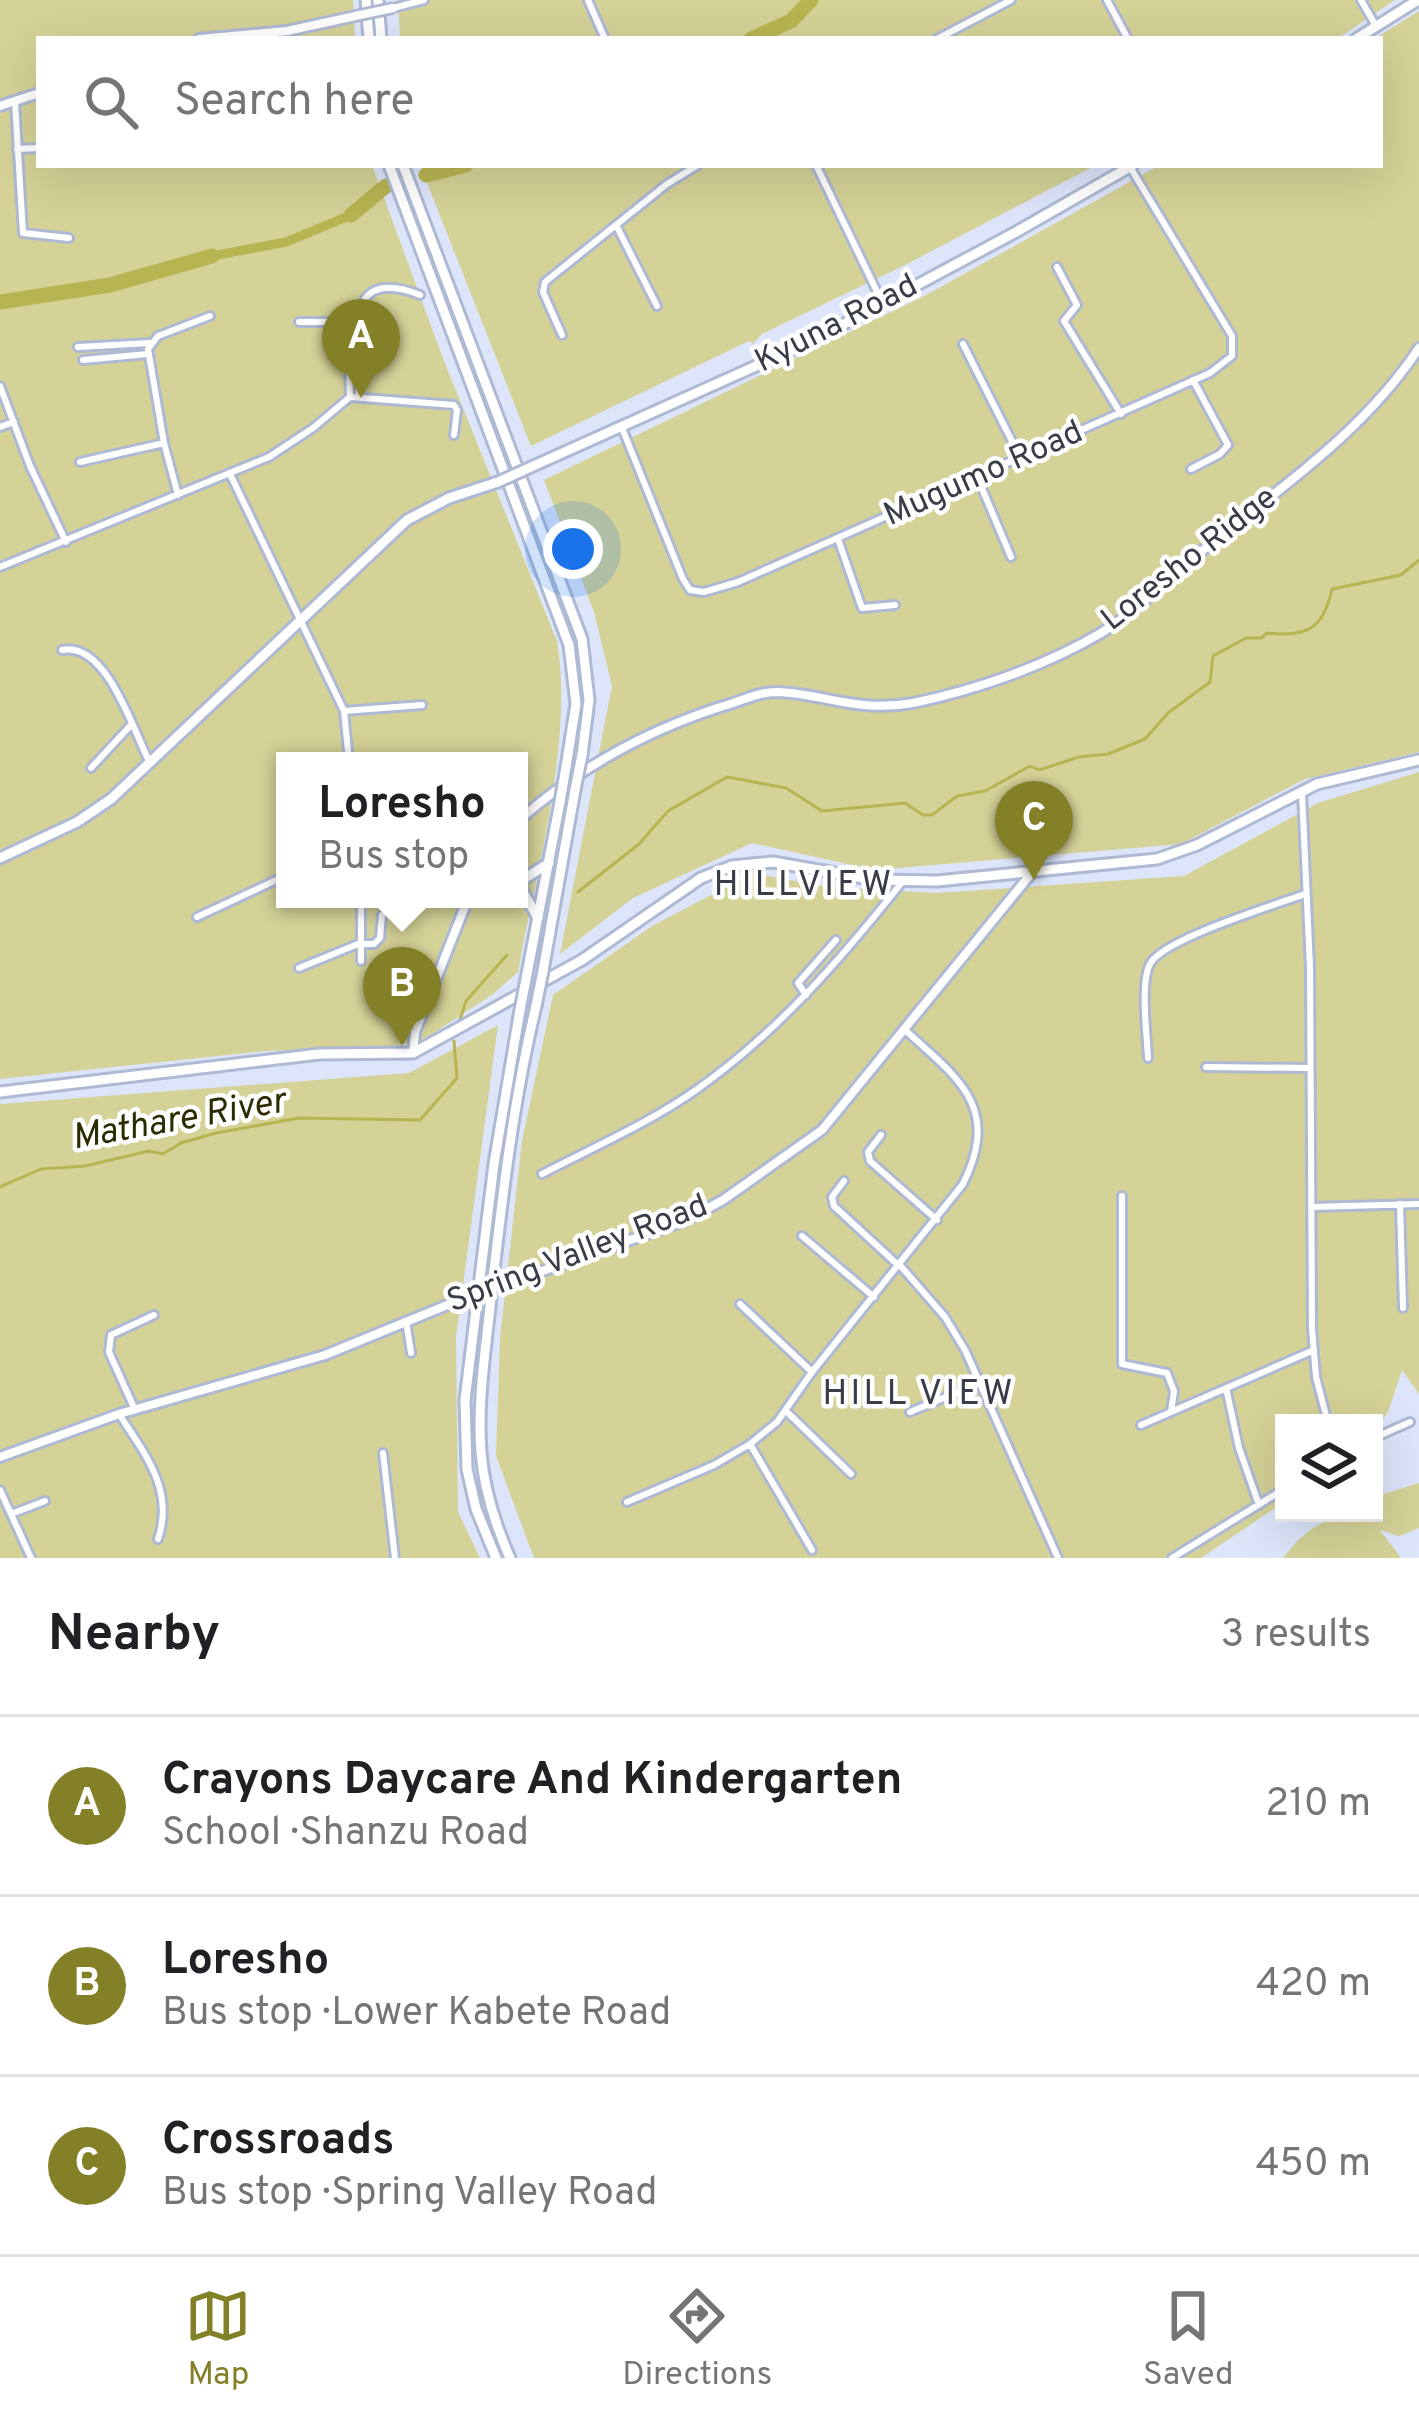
<!DOCTYPE html>
<html lang="en">
<head>
<meta charset="utf-8">
<style>
  :root { --surface:#fff; --page:#f2f2f2; --text:#202124; --muted:#757577; --line:#e0e0e0; --accent:#848028 }
  body { margin:0; font-family:Overpass,sans-serif; background:var(--page); color:var(--text) }
  .controls { position:absolute; right:36px; bottom:36px; display:grid; overflow:hidden; border-radius:0px; box-shadow:0 12px 48px #0002 }
  .controls button { width:108px; height:108px; display:grid; place-items:center; padding:0; border:0; border-bottom:3px solid var(--line); background:var(--surface); color:var(--text); font:60px sans-serif }
  .you { position:absolute; left:573px; top:549px; width:42px; height:42px; margin:-30px; border:9px solid #fff; border-radius:50%; background:#1a73e8; box-shadow:0 0 0 18px #1a73e833 }
  .badge { display:grid; place-items:center; width:78px; height:78px; border-radius:50%; background:var(--accent); color:#fff; font-size:39px; font-weight:700 }
  .pin { position:absolute; translate:-50% -99px; filter:drop-shadow(0 3px 6px #0008) }
  .pin::after { content:''; position:absolute; top:63px; width:42px; height:36px; background:inherit; clip-path:polygon(0 0,100% 0,50% 100%) }
  .popup { position:absolute; left:276px; top:752px; width:252px; height:156px; box-sizing:border-box; display:grid; place-content:center; border-radius:0px; background:var(--surface); filter:drop-shadow(0 3px 9px #0005); font-size:39px; white-space:nowrap; color:var(--muted) }
  .popup b { font-size:45px; color:var(--text) }
  .popup::after { content:''; position:absolute; left:50%; top:100%; margin-left:-24px; border:24px solid transparent; border-top-color:var(--surface) }
  .list { margin:0; padding:0; list-style:none }
  h2 { display:flex; justify-content:space-between; align-items:center; height:156px; margin:0; padding:0 48px; font-size:51px }
  h2 small { font-size:39px; font-weight:400; color:var(--muted) }
  .list li { display:grid; grid-template-columns:78px 1fr auto; gap:36px; align-items:center; box-sizing:border-box; height:180px; padding:0 48px; border-top:3px solid var(--line) }
  .list b { display:block; font-size:45px; white-space:nowrap }
  .list p { margin:0; font-size:39px; white-space:nowrap; color:var(--muted) }
  .list em { font-size:39px; font-style:normal; color:var(--muted) }
  .icon { flex:none; width:66px; height:66px; fill:none; stroke:currentColor; stroke-width:2; stroke-linecap:round; stroke-linejoin:round }
  .map { position:relative; flex:none; width:1419px; height:1558px; overflow:hidden }
  .search { position:absolute; background:var(--surface); box-shadow:0 12px 48px #0002; left:36px; right:36px; top:36px; height:132px; display:flex; align-items:center; gap:30px; box-sizing:border-box; padding:0 42px; border-radius:0px; color:var(--muted); font-size:45px }
  .sheet { height:696px; background:var(--surface) }
  nav { display:flex; justify-content:space-around; align-items:center; box-sizing:border-box; height:168px; border-top:3px solid var(--line); background:var(--surface); font-size:33px; color:var(--muted) }
  nav a { display:grid; justify-items:center; gap:6px }
  nav .on { color:var(--accent) }
  .map>svg:first-child { display:block }
  .green { fill:#d4d297; fill-rule:evenodd }
  .lines { fill:none; stroke-linecap:round; stroke-linejoin:round }
  .stream { stroke:#b8b451; stroke-width:3 }
  .canal { stroke:#b8b451; stroke-width:9 }
  .river { stroke:#b8b451; stroke-width:15 }
  .minor-casing { stroke:#aeb9d3; stroke-width:12 }
  .tertiary-casing { stroke:#aeb9d3; stroke-width:14 }
  .secondary-casing { stroke:#aeb9d3; stroke-width:15 }
  .minor { stroke:#fff; stroke-width:6 }
  .tertiary { stroke:#fff; stroke-width:8 }
  .secondary { stroke:#fff; stroke-width:9 }
  .tertiary-bridge-casing { stroke:#aeb9d3; stroke-width:14; stroke-linecap:butt }
  .secondary-bridge-casing { stroke:#aeb9d3; stroke-width:15; stroke-linecap:butt }
  .tertiary-bridge { stroke:#fff; stroke-width:8 }
  .secondary-bridge { stroke:#fff; stroke-width:9 }
  .labels { text-anchor:middle; dominant-baseline:central; stroke-width:9; stroke-linejoin:round; paint-order:stroke }
  .street-label { font-size:33px; fill:#383d47; stroke:#fff }
  .neighbourhood-label { font-size:36px; letter-spacing:3px; fill:#383d47; stroke:#fff }
  .water-label { font-size:36px; font-style:italic; fill:#2d2b00; stroke:#fff }
</style>
</head>
<body>
<div class="map">
<svg width="1419" height="1558" viewBox="0 0 1419 1558">
  <rect width="100%" height="100%" fill="#dce5fa"/>
  <path class="green" d="M0,0H353L355,39H39V165H372L444,361L557,641C574,740 536,872 518,972L493,994L423,1040L386,1047L265,1051L0,1079ZM285,761H519V899H285Z
    M398,0H1395L1337,39H400Z
    M1419,11V752L1305,779L1181,844L875,870L752,843L633,898L560,954L612,686L594,612L544,480L928,294L1160,165H1380V39H1374Z
    M420,165H1096L907,264L762,334L753,344L749,341L531,446Z
    M1419,772V1394L1402,1370L1388,1412L1374,1431V1423H1284V1502L1201,1558H534L496,1456L500,1339L522,1141L553,995L652,926L753,873L821,886L936,893L1184,876L1318,803Z
    M498,1025L456,1337L458,1512L480,1558H0V1104L409,1073Z
    M1419,1483V1528L1399,1536L1380,1530L1401,1558H1283C1309,1524 1332,1513 1374,1513V1497Z"/>
  <g class="lines">
    <path class="stream" d="M578,892L639,844L668,811L727,777L786,788L822,811L905,803L923,815H932L957,796L985,791L1030,766L1039,770L1079,757L1108,754L1145,739L1168,713L1210,682L1213,656L1246,638H1261L1267,633C1305,637 1323,631 1332,589L1401,575L1419,560
      M459,1023L466,1001L507,955
      M0,1187L41,1169L85,1166L149,1151L163,1154L181,1143L216,1133L299,1118L420,1120L457,1078L454,1041"/>
    <path class="canal" d="M212,256L286,242L351,215"/>
    <path class="river" d="M751,39L791,21L811,0
      M426,175L466,165
      M351,215L386,186
      M0,302L110,285L212,256"/>
    <defs>
      <path id="minor" d="M588,0L605,39
        M1107,0L1128,39
        M1361,0L1376,26
        M393,8L424,0
        M937,39L1011,0
        M15,102L23,233L69,238
        M17,149L39,148
        M816,165L882,302
        M617,227L657,306
        M1057,267L1077,305L1064,321L1121,414
        M299,322H344L348,333L350,397
        M562,335L543,292L545,282L667,184L698,165
        M963,344L1021,459
        M78,347L150,343
        M83,360L148,354
        M0,386L30,466L66,542
        M359,396C357,345 339,263 420,295
        M0,427L14,422
        M622,428L683,579L690,590L704,592L738,582L1210,373L1232,356V336L1130,167
        M80,462L164,443
        M1191,469L1220,454L1228,445L1193,380
        M230,474L344,711L349,761
        M978,479L1011,557
        M178,495L164,443L148,349L158,336L210,316
        M838,539L862,608L895,605
        M0,567L269,457L313,428L350,397L454,405L457,410L454,435
        M62,650C107,641 133,731 150,763
        M344,711L422,705
        M91,768L130,726
        M1302,793L1310,967L1312,1328L1316,1377L1328,1423
        M197,917L285,876
        M361,961V899
        M299,968L358,944H374L380,938L382,915
        M806,995L798,983L836,940
        M1148,1058C1147,1035 1140,983 1150,964C1163,939 1275,905 1305,894
        M1206,1067L1310,1068
        M881,1135L868,1152L870,1161L937,1220
        M542,1174C594,1147 649,1123 696,1090C777,1033 842,958 903,881
        M844,1181L832,1197L834,1206L898,1265
        M1122,1196V1364L1167,1373L1174,1391L1171,1412
        M1400,1204L1403,1308
        M1311,1207L1419,1204
        M802,1236L874,1297
        M899,1264L945,1317L965,1350L1058,1558
        M740,1304L812,1372
        M406,1321L411,1353
        M1226,1388L1239,1448L1259,1505
        M135,1410L109,1352L111,1335L154,1315
        M786,1411L851,1474
        M910,1412L979,1383
        M119,1414C144,1453 175,1490 158,1539
        M1141,1425L1314,1350
        M1374,1438L1410,1422
        M750,1444L812,1550
        M383,1453L395,1558
        M0,1490L31,1558
        M627,1502L714,1465L750,1444L777,1422L812,1372L963,1184C1001,1107 959,1079 905,1030
        M11,1514L45,1501
        M1172,1558L1284,1489"/>
      <path id="tertiary" d="M199,39L287,31L360,15
        M0,106L39,93
        M519,820C582,765 653,727 733,703C749,698 760,692 777,692C826,694 858,713 913,703C976,690 1045,666 1101,633C1139,609 1172,575 1207,547C1284,485 1364,431 1419,348
        M413,1053L415,1032L468,899
        M514,1281L684,1221L723,1200L822,1130L1034,870
        M0,1457L119,1414L325,1355L462,1299"/>
      <path id="secondary" d="M366,0L369,39
        M378,0L381,39
        M1356,39L1418,0
        M389,165L569,645L576,704L566,767
        M403,165L582,639L589,700L582,755
        M531,467L816,339L1016,232L1133,165
        M0,858L77,822L111,799L407,520L449,498L498,482
        M519,882L549,863
        M519,885L538,918
        M543,971L575,790
        M526,979L560,802
        M0,1092L319,1054L413,1053L582,960L701,878L732,866L773,862L875,880L937,881L1157,859L1197,845L1317,784L1419,760
        M496,1558L476,1509L467,1469L465,1400L494,1164L520,1010
        M510,1558C495,1524 484,1490 481,1452C477,1401 486,1348 491,1297C502,1199 513,1102 536,1006"/>
    </defs>
    <use href="#minor" class="minor-casing"/>
    <use href="#tertiary" class="tertiary-casing"/>
    <use href="#secondary" class="secondary-casing"/>
    <use href="#minor" class="minor"/>
    <use href="#tertiary" class="tertiary"/>
    <use href="#secondary" class="secondary"/>
    <defs>
      <path id="tertiary-bridge" d="M360,15L393,8
        M462,1299L514,1281"/>
      <path id="secondary-bridge" d="M498,482L531,467
        M575,790L582,755
        M560,802L566,767
        M536,1006L543,971
        M520,1010L526,979"/>
    </defs>
    <use href="#tertiary-bridge" class="tertiary-bridge-casing"/>
    <use href="#secondary-bridge" class="secondary-bridge-casing"/>
    <use href="#tertiary-bridge" class="tertiary-bridge"/>
    <use href="#secondary-bridge" class="secondary-bridge"/>
  </g>
  <g class="labels">
    <g class="street-label">
      <text transform="translate(837 325) rotate(-27)">Kyuna Road</text>
      <text transform="translate(984 475) rotate(-24)">Mugumo Road</text>
      <text transform="translate(1190 560) rotate(-38)">Loresho Ridge</text>
      <text transform="translate(578 1255) rotate(-21)">Spring Valley Road</text>
    </g>
    <g class="neighbourhood-label">
      <text x="804" y="886">HILLVIEW</text>
      <text x="919" y="1395">HILL VIEW</text>
    </g>
    <g class="water-label">
      <text transform="translate(179 1121) rotate(-10)">Mathare River</text>
    </g>
  </g>
</svg>
<div class="controls">
<button><svg class="icon" aria-label="layers" viewBox="0 0 24 24"><path d="M12 4l9 5-9 5-9-5zM3 14l9 5 9-5"/></svg></button>
</div>
<div class="you"></div>
<div class="pin badge" style="left:361px;top:398px">A</div>
<div class="pin badge" style="left:402px;top:1046px">B</div>
<div class="popup"><b>Loresho</b>Bus stop</div>
<div class="pin badge" style="left:1034px;top:880px">C</div>
<div class="search"><svg class="icon" aria-label="search" viewBox="0 0 24 24"><circle cx="10" cy="10" r="6"/><path d="M15 15l6 6"/></svg>Search here</div>
</div>
<section class="sheet">
<h2>Nearby<small>3 results</small></h2>
<ul class="list">
<li><span class="badge">A</span><div><b>Crayons Daycare And Kindergarten</b><p>School · Shanzu Road</p></div><em>210 m</em></li>
<li><span class="badge">B</span><div><b>Loresho</b><p>Bus stop · Lower Kabete Road</p></div><em>420 m</em></li>
<li><span class="badge">C</span><div><b>Crossroads</b><p>Bus stop · Spring Valley Road</p></div><em>450 m</em></li>
</ul>
</section>
<nav>
<a class="on"><svg class="icon" aria-label="map" viewBox="0 0 24 24"><path d="M3 6l6-2 6 2 6-2v14l-6 2-6-2-6 2zM9 4v14M15 6v14"/></svg>Map</a>
<a><svg class="icon" aria-label="directions" viewBox="0 0 24 24"><path d="M12 3l9 9-9 9-9-9zM9 14v-3h6M13 9l2 2-2 2"/></svg>Directions</a>
<a><svg class="icon" aria-label="saved" viewBox="0 0 24 24"><path d="M7 4h10v16l-5-4-5 4z"/></svg>Saved</a>
</nav>
</body>
</html>
